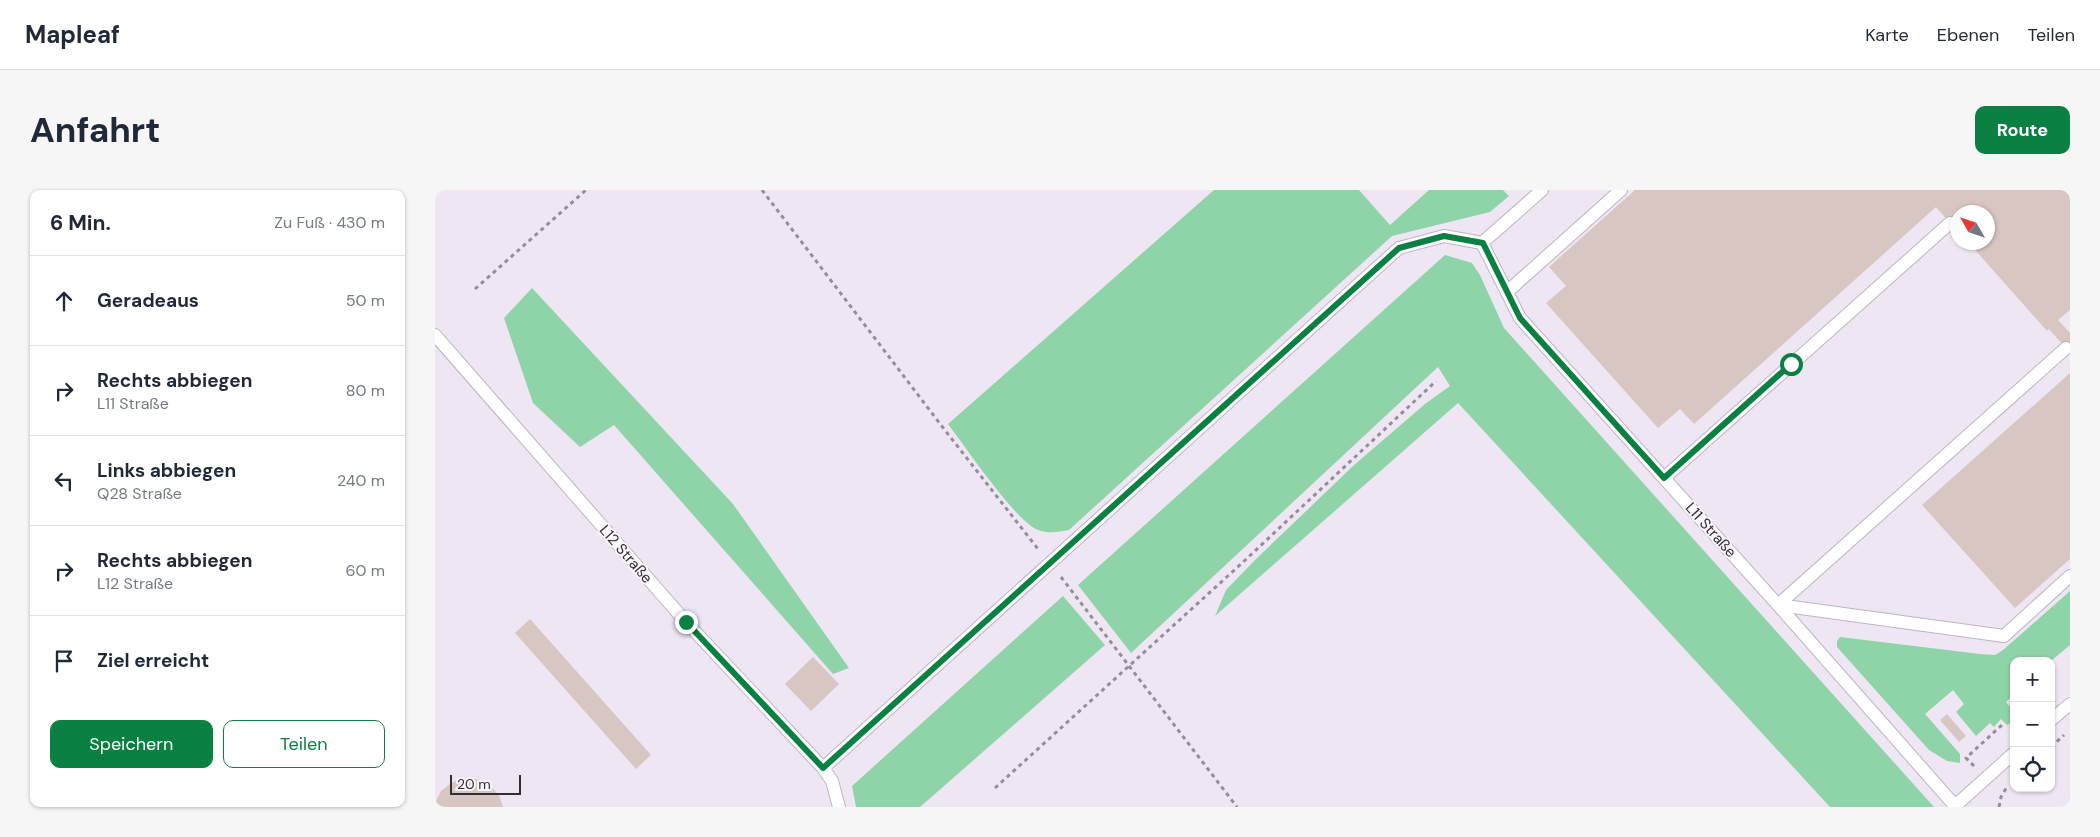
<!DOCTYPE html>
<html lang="de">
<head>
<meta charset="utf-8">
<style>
  :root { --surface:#fff; --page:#f6f6f7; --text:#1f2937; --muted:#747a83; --line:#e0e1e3; --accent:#0b8043 }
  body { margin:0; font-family:"DM Sans",sans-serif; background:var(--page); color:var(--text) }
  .controls { position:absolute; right:15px; bottom:15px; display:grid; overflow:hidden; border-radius:10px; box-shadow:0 1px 4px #0004 }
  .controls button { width:45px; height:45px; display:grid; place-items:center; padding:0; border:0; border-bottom:1px solid var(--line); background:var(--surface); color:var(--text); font:25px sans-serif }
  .compass { position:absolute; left:1515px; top:15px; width:45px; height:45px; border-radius:50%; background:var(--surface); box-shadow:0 1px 4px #0004; rotate:309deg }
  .scale { position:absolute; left:15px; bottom:12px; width:71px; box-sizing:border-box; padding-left:5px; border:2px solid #322e34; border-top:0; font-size:14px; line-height:18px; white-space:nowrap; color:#322e34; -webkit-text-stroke:4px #faf5fd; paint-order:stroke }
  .stop { position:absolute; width:15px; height:15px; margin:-11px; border:4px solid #0b8043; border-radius:50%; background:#fff }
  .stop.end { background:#0b8043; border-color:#fff; box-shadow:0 1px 5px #0008 }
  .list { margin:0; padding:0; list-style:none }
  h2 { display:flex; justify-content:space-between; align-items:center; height:65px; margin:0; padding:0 20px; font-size:21px }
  h2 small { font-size:16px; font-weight:400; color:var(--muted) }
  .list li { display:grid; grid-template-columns:32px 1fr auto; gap:15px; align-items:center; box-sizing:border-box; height:90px; padding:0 20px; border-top:1px solid var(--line) }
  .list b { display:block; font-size:19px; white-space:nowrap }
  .list p { margin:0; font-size:16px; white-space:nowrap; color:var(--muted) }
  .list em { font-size:16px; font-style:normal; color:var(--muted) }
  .actions { display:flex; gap:10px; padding:15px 20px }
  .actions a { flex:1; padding:11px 0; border:1px solid var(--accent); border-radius:10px; text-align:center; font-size:18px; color:var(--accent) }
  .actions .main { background:var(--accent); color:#fff }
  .icon { flex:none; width:28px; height:28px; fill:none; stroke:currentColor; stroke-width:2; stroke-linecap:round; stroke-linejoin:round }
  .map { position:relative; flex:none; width:1635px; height:617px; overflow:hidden; border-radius:10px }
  header { display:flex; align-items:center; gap:30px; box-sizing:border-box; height:70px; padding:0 25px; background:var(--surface); border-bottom:1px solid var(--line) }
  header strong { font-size:24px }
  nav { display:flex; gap:28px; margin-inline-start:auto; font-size:18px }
  .intro { display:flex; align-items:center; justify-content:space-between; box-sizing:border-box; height:120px; padding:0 30px }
  h1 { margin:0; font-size:35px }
  .button { padding:12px 22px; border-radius:10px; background:var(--accent); color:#fff; font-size:18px; font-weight:700 }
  main { display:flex; gap:30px; padding:0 30px }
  aside { flex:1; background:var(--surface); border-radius:10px; box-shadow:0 1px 4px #0004 }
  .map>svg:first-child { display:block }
  .green { fill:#8fd4a8 }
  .building { fill:#d7c6c2 }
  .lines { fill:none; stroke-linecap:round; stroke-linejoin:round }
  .lane-casing { stroke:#bdb5c2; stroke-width:14 }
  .path { stroke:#948e98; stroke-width:3; stroke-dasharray:4 4; stroke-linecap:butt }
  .lane { stroke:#fff; stroke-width:12 }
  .route { stroke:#0b8043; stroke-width:6 }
  .labels { text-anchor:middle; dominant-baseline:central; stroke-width:4; stroke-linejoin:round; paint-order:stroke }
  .street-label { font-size:15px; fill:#322e34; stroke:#faf5fd }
</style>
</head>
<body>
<header>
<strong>Mapleaf</strong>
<nav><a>Karte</a><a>Ebenen</a><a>Teilen</a></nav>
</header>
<div class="intro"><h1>Anfahrt</h1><a class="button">Route</a></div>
<main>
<aside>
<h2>6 Min.<small>Zu Fuß · 430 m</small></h2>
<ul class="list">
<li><svg class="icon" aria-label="ahead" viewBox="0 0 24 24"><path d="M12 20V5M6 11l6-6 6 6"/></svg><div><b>Geradeaus</b></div><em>50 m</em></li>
<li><svg class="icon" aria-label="right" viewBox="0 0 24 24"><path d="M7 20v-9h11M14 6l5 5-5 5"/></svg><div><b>Rechts abbiegen</b><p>L11 Straße</p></div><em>80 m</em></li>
<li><svg class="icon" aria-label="left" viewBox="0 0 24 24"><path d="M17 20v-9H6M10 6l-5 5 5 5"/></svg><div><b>Links abbiegen</b><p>Q28 Straße</p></div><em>240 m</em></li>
<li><svg class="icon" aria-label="right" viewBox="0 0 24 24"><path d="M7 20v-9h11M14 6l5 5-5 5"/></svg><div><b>Rechts abbiegen</b><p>L12 Straße</p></div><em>60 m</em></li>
<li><svg class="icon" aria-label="arrive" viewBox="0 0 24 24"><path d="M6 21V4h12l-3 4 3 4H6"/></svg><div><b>Ziel erreicht</b></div></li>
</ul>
<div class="actions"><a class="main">Speichern</a><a>Teilen</a></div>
</aside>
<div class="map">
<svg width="1635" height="617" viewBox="0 0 1635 617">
  <rect width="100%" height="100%" fill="#efe6f4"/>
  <path class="green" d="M779,0H924L955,35L994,0H1068L1074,6L1055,22L957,46L634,340C623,342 614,344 603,340C582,333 529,255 513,234Z
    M1010,65L1037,73L1045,85L1069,138L1499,617H1395L1023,213L780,426L791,400L820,370L918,276L990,214L1015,196L1003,177L696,463L643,395Z
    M97,98L298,314L414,478L398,484L179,235L145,257L98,213L69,128Z
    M1635,401V455L1616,471H1579V505L1571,512L1579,522V531L1572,535L1566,529L1559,537L1555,533L1541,546L1521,522L1529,514L1518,500L1490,524L1525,564V573L1512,571L1494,560L1402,457V451L1405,447L1545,464L1560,465L1568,460Z
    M628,406L670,455L485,617H421L417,596Z"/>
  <path class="building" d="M1200,0H1633L1635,3V120L1623,130L1635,143V163L1614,139L1612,141L1533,52H1552V22H1522V41L1501,17L1259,234L1245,219L1223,238L1111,113L1131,96L1114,77Z
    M1635,183V369L1580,418L1487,315Z
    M95,429L216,565L201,579L80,443Z
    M378,467L404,494L376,521L350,494Z
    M1512,524L1531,546L1524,552L1505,530Z
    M35,588L46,590L55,596L64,605L68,617H0L1,611L6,601L15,594L24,589Z"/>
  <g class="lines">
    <defs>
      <path id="lane" d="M1047,53L1085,128L1343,415L1521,617
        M1047,53L1107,0
        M1072,102L1186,0
        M0,145L251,432L388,578L397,591L404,617
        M1229,288L1515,33
        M1343,415L1631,158
        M1343,415L1569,446L1635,386
        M1616,530L1635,514
        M388,578L964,58L1009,46L1047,53
        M1520,616L1579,563"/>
    </defs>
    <use href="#lane" class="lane-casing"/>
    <path class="path" d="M327,0L509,239L603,359
      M40,99L151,0
      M626,387L802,617
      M1616,557L1629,545
      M1539,576L1531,568L1568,534
      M560,598L806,374L1001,191
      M1564,617L1566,607L1573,595"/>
    <use href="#lane" class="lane"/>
  </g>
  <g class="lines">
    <path class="route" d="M251,432L388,578L964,58L1009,46L1048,53L1085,128L1229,288L1356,174"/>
  </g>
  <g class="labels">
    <g class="street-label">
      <text transform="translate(1276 340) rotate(48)">L11 Straße</text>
      <text transform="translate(191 364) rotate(49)">L12 Straße</text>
    </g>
  </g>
</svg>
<div class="controls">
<button>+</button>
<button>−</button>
<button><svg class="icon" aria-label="locate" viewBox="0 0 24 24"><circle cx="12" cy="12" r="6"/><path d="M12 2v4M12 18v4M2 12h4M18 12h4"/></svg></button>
</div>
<svg class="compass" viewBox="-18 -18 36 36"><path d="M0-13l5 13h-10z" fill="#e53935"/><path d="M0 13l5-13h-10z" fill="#747a83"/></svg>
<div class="scale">20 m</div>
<div class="stop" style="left:1356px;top:174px"></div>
<div class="stop end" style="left:251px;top:432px"></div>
</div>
</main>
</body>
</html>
